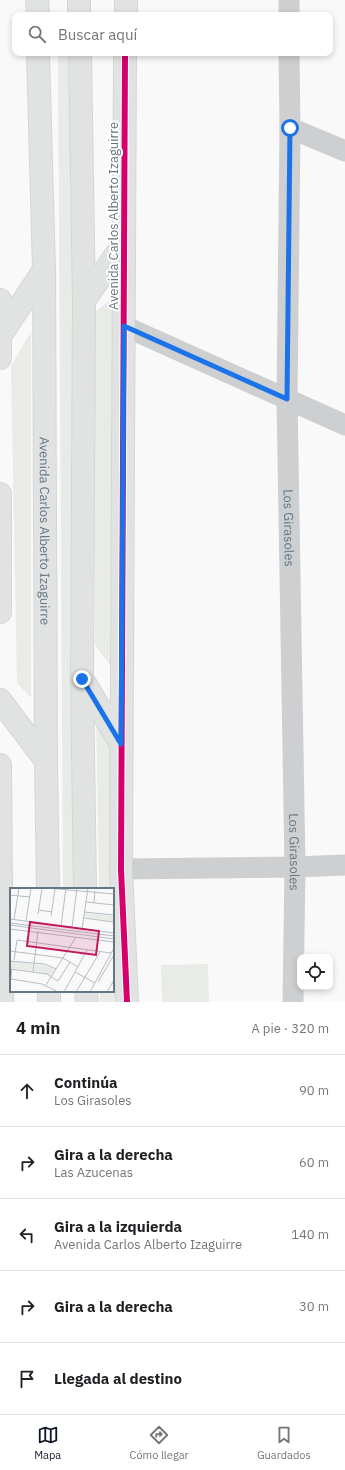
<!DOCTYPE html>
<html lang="es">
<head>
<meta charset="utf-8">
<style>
  :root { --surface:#fff; --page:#f6f6f6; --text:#202124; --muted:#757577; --line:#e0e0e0; --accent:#111827 }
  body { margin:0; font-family:"IBM Plex Sans",sans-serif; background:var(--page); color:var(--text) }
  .controls { position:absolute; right:12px; bottom:12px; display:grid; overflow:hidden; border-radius:8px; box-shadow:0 2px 6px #0003 }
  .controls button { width:36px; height:36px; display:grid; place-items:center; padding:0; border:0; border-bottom:1px solid var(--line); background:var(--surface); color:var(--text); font:20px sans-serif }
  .stop { position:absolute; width:12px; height:12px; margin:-9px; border:3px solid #1a73e8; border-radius:50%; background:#fff }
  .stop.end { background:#1a73e8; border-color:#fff; box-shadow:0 1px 4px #0008 }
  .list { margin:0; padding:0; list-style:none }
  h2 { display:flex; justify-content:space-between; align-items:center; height:52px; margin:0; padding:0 16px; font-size:17px }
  h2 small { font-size:13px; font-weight:400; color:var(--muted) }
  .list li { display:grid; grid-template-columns:26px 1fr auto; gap:12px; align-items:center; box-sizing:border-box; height:72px; padding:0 16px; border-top:1px solid var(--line) }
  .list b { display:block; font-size:15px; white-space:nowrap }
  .list p { margin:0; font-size:13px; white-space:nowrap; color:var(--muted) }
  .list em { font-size:13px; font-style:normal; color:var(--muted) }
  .icon { flex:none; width:22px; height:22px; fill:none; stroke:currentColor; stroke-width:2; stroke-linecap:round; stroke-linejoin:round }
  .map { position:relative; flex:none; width:345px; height:1002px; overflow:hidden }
  .search { position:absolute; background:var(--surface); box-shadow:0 2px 6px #0003; left:12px; right:12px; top:12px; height:44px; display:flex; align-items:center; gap:10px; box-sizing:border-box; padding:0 14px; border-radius:8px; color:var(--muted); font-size:15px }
  .sheet { height:412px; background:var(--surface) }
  nav { display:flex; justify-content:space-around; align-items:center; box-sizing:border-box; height:56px; border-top:1px solid var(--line); background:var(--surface); font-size:11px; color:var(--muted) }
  nav a { display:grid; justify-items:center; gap:2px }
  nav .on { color:var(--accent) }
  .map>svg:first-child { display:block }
  .green { fill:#e8ebe6 }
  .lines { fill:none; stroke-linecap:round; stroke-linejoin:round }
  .secondary-casing { stroke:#d5d6d7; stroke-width:24 }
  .primary-casing { stroke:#d5d6d7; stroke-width:24 }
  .street { stroke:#cecfd0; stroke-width:21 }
  .secondary { stroke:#e1e2e2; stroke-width:22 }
  .primary { stroke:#e1e2e2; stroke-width:22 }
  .cycleway-casing { stroke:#fff; stroke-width:8 }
  .cycleway { stroke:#d6006c; stroke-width:6 }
  .route { stroke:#1a73e8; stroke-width:5 }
  .labels { text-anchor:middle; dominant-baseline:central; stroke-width:4; stroke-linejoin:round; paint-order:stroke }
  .street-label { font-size:13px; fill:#657683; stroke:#fff }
  .inset-road { fill:none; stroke:#b5bdc3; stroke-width:1 }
  .view { fill:#c2185b; fill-opacity:0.15; stroke:#c2185b; stroke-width:2 }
  .inset-edge { fill:none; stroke:#657683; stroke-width:2 }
</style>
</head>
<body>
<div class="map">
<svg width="345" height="1002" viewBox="0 0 345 1002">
  <rect width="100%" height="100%" fill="#f9f9f9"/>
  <path class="green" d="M58,53H72L77,889H63Z
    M113,298L111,666L95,645L94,313Z
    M31,332V698L17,683L11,366Z
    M96,708L114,728L118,1002H100V991H113V889H99Z
    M208,964L209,1002H162L161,965Z"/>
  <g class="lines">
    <defs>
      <path id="secondary" d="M126,15V0
        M125,53L121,869L127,1002
        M0,300V358
        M0,494V612
        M0,765L2,1002"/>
      <g id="primary">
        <path d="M37,0L38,15"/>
        <path d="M79,0V15"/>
        <path id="s2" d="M38,53L44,270L46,761L48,889"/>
        <path d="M80,53L84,301L82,679L85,889"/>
        <path d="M84,301L124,243"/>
        <path d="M0,336L44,270"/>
        <path d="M83,680L121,744"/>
        <path d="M0,700L46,761"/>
        <path d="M49,991V1002"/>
        <path d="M86,991L87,1002"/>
      </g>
    </defs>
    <use href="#secondary" class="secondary-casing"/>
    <use href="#primary" class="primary-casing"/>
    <g class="street">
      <path d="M289,0V15"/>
      <path id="s1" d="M289,53L290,128L287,399L295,867L293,1002"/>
      <path d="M290,128L345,151"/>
      <path d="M124,326L345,425"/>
      <path d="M121,869L295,867L345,865"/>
    </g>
    <use href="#secondary" class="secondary"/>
    <use href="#primary" class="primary"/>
    <defs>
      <path id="cycleway" d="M125,53L121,869L127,1002"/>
    </defs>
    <use href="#cycleway" class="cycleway-casing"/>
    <use href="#cycleway" class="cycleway"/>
  </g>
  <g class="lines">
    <path class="route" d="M82,679L121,744L124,326L287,399L290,128"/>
  </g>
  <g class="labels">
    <g class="street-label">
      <text transform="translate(113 216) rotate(-90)">Avenida Carlos Alberto Izaguirre</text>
      <text stroke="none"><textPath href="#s1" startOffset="475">Los Girasoles</textPath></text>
      <text stroke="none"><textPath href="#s2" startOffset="478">Avenida Carlos Alberto Izaguirre</textPath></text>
      <text stroke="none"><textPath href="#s1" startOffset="799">Los Girasoles</textPath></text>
    </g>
  </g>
  <g transform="translate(10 888)">
    <rect width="104" height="104" fill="#f9f9f9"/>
    <path d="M75,25L103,28V33L75,29ZM0,73L24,76L23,83L0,80ZM25,76L34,77L45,81L41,87L24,83Z" fill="#e8ebe6"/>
    <path class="inset-road" d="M37,0L104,6M0,7L20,9M76,14L104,17M84,15L85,3M29,22L42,24M74,24L104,27M28,26L32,0M41,28L45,1M74,30L104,34M0,31L104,45M4,32L9,0M16,33L21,0M0,35L104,48M0,37L104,51M51,38L56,0M62,39L67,0M0,41L104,54M72,41L78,0M0,63L53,70L68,79M4,72L7,52L101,65M0,73L35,76L46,81M0,81L37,86L48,93L60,74M23,84L28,43M65,84L85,95M1,91L32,96L48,104M88,94L104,67M0,96L2,81M36,97L66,49M54,104L77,62M66,104L90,64M80,104L104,60M97,104L104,92"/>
    <path class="view" d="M20,34L89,43L86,67L17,58Z"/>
    <rect width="104" height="104" class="inset-edge"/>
  </g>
</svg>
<div class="controls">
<button><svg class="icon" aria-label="locate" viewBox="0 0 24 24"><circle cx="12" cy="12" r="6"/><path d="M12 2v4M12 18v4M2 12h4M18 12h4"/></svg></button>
</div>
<div class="stop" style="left:290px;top:128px"></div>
<div class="stop end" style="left:82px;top:679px"></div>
<div class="search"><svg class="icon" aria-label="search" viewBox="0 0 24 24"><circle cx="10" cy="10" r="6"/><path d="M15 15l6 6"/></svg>Buscar aquí</div>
</div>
<section class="sheet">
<h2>4 min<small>A pie · 320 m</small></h2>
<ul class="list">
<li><svg class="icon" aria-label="ahead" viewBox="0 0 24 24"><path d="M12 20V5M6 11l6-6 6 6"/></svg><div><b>Continúa</b><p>Los Girasoles</p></div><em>90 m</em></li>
<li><svg class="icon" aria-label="right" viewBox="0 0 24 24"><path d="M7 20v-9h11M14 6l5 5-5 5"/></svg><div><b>Gira a la derecha</b><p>Las Azucenas</p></div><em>60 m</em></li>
<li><svg class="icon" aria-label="left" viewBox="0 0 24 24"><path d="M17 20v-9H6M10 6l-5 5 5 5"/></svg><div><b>Gira a la izquierda</b><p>Avenida Carlos Alberto Izaguirre</p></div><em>140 m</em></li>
<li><svg class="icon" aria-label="right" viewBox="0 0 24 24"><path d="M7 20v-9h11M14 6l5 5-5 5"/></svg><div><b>Gira a la derecha</b></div><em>30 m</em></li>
<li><svg class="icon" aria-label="arrive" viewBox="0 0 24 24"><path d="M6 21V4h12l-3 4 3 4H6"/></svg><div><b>Llegada al destino</b></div></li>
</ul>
</section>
<nav>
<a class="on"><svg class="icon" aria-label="map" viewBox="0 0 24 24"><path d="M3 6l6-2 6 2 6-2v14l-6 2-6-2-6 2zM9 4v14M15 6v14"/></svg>Mapa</a>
<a><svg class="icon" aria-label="directions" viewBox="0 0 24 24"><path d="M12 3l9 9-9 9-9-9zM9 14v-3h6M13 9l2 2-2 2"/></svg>Cómo llegar</a>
<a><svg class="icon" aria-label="saved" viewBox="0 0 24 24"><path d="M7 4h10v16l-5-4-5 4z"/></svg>Guardados</a>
</nav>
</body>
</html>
